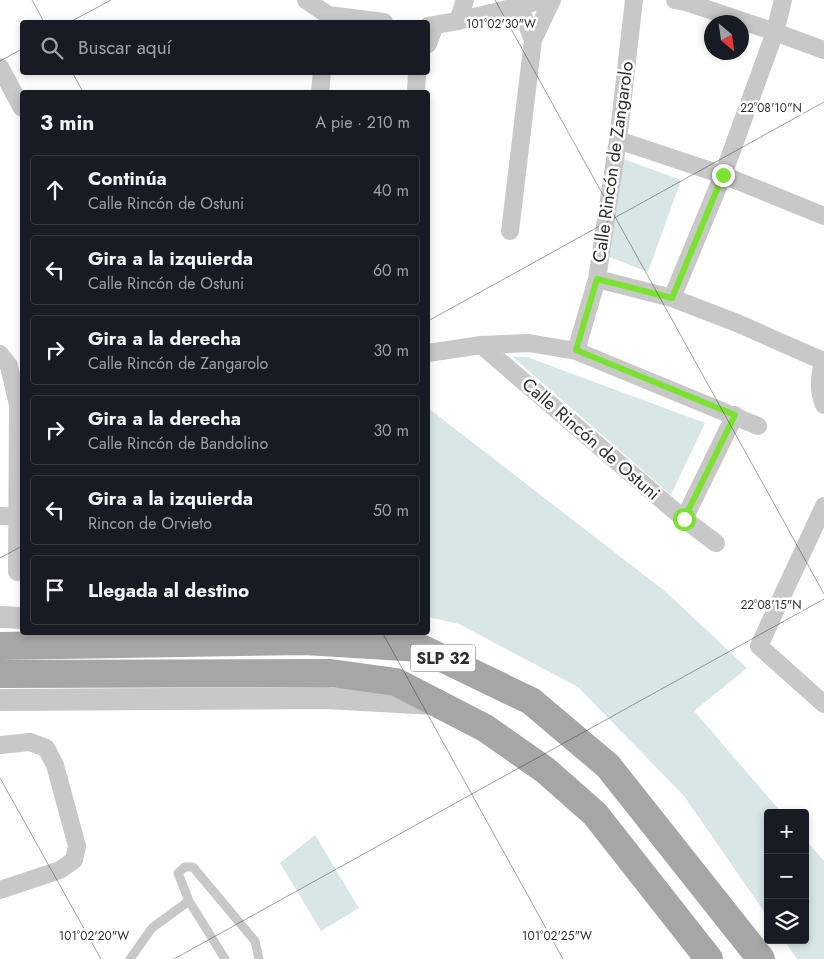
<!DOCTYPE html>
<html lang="es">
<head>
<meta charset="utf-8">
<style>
  :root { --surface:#171b24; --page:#20242c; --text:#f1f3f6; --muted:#9ea1a6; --line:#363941 }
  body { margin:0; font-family:Jost,sans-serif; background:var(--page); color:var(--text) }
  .controls { position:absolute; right:15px; bottom:15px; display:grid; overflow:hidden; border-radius:5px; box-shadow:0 2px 8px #0003 }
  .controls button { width:45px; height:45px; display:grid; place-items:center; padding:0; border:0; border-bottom:1px solid var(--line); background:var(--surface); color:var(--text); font:25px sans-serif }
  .compass { position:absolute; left:704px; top:15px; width:45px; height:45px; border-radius:50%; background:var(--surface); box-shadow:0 2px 8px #0003; rotate:151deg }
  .stop { position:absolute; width:15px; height:15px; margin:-11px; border:4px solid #7ce232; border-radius:50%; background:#fff }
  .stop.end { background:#7ce232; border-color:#fff; box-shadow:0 1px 5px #0008 }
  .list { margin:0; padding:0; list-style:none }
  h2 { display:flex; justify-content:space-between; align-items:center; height:65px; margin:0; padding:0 20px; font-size:21px }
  h2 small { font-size:16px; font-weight:400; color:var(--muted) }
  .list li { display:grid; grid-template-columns:32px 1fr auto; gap:15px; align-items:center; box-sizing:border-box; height:70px; margin:0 10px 10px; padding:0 10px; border:1px solid var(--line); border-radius:5px }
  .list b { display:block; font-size:19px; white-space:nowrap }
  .list p { margin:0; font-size:16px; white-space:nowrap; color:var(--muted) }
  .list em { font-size:16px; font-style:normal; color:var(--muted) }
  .icon { flex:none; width:28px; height:28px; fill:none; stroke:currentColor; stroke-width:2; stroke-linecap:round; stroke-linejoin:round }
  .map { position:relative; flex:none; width:824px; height:959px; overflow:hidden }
  .search { position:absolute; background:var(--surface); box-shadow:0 2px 8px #0003; left:20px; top:20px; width:410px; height:55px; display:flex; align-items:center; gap:12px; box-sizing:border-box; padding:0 18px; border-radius:5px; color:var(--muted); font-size:19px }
  .panel { position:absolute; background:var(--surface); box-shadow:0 2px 8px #0003; left:20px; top:90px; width:410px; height:545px; border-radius:5px }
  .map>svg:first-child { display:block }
  .green { fill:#d8e6e8 }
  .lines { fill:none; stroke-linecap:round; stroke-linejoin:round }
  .service { stroke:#c8c8c8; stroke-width:9 }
  .minor { stroke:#c8c8c8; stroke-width:18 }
  .tertiary { stroke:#c8c8c8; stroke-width:22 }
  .primary { stroke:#a6a6a6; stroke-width:28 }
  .route { stroke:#7ce232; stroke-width:6 }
  .ticks { fill:none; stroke:#2e2e2e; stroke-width:1; stroke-opacity:0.45 }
  .labels { text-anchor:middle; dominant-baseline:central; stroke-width:5; stroke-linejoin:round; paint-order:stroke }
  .shield { fill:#fff; stroke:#6d6d6d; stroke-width:1 }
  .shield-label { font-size:16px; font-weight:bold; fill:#2e2e2e }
  .street-label { font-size:18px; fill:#2e2e2e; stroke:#fff }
  .ticks-label { font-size:12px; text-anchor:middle; fill:#2e2e2e; stroke:#fff; stroke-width:5; stroke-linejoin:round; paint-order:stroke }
</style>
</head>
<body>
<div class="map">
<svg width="824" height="959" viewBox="0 0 824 959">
  <rect width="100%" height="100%" fill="#fff"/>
  <path class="green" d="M618,157L681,180L648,272L604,255Z
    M513,357H527L705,423L671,495Z
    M428,408L666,592L747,668L694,711L782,813H768V917L684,796L578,687L459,624L428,617Z
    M315,835L359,908L321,931L280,863Z
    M805,839L824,861V959H797L784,940H805Z"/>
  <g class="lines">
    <path class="service" d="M130,959L152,928L189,901
      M225,959L189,901L178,873L185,867H193L255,941L259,959"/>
    <path class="minor" d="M306,0L328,15L384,22
      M675,0L689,3L775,32L824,50
      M519,5L533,40
      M458,21L465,0
      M428,26L458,21L544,0
      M428,44L435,25
      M0,67L22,108
      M320,92L322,72
      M416,92L417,72
      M618,140L723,175L824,216
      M510,231L533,40L552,0
      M597,279L672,298L737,323L823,361
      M672,298L723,175L775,32L783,0
      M481,345L684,519L716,543
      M576,351L597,279L618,140L634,0
      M428,353L481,345L529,343L576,351L758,426
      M0,354L9,366L18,405L17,572
      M824,360C819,375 818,390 824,405
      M824,506L759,646L824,704
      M0,516L22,517
      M684,519L735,415
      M0,745L30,742L46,748L55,765L77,846L74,860L60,870L0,890"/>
    <path class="tertiary" d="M0,617L22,618
      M0,700L326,698L434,704"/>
    <path class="primary" d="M0,646L305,641L421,648L531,701L608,766L761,959
      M0,674L331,673L396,682L485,728L545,770L595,814L709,959"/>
  </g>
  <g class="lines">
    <path class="route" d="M684,519L735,415L576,350L597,279L672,298L723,175"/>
  </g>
  <path class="ticks" d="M32,0L44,22M495,0L824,594M70,22L111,0M0,61L22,49M72,72L83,92M428,321L824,102M0,558L22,546M382,632L563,959M0,778L101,959M174,959L824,599"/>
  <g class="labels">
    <rect class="shield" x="410.5" y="644.5" width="65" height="27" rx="4"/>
    <g class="shield-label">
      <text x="443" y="658">SLP 32</text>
    </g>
    <g class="street-label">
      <text transform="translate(613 162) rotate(-82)">Calle Rincón de Zangarolo</text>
      <text transform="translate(591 439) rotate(41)">Calle Rincón de Ostuni</text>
    </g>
  </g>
  <g class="ticks-label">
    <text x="501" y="28">101°02'30"W</text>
    <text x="771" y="112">22°08'10"N</text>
    <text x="771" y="609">22°08'15"N</text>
    <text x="94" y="940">101°02'20"W</text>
    <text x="557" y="940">101°02'25"W</text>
  </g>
</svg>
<div class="controls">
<button>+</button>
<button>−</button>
<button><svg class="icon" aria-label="layers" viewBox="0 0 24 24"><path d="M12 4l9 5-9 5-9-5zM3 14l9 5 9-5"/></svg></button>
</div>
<svg class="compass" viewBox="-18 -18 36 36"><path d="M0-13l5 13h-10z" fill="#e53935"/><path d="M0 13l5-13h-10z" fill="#9ea1a6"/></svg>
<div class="stop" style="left:684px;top:519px"></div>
<div class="stop end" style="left:723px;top:175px"></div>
<div class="search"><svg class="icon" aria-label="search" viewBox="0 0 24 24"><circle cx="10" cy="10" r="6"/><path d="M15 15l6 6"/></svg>Buscar aquí</div>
<section class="panel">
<h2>3 min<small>A pie · 210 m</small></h2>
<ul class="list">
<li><svg class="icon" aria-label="ahead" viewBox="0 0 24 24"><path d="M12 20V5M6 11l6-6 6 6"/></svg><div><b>Continúa</b><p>Calle Rincón de Ostuni</p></div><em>40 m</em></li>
<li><svg class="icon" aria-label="left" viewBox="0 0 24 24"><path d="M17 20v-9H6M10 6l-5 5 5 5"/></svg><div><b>Gira a la izquierda</b><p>Calle Rincón de Ostuni</p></div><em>60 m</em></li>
<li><svg class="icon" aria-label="right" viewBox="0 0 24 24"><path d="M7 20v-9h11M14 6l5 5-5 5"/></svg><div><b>Gira a la derecha</b><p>Calle Rincón de Zangarolo</p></div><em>30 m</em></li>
<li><svg class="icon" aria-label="right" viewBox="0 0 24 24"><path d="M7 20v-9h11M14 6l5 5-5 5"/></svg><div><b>Gira a la derecha</b><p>Calle Rincón de Bandolino</p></div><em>30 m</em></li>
<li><svg class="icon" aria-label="left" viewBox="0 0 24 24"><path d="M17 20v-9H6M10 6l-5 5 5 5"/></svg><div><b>Gira a la izquierda</b><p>Rincon de Orvieto</p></div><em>50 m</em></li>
<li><svg class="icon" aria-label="arrive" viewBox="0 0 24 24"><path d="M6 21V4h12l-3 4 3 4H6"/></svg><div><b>Llegada al destino</b></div></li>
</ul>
</section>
</div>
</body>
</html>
